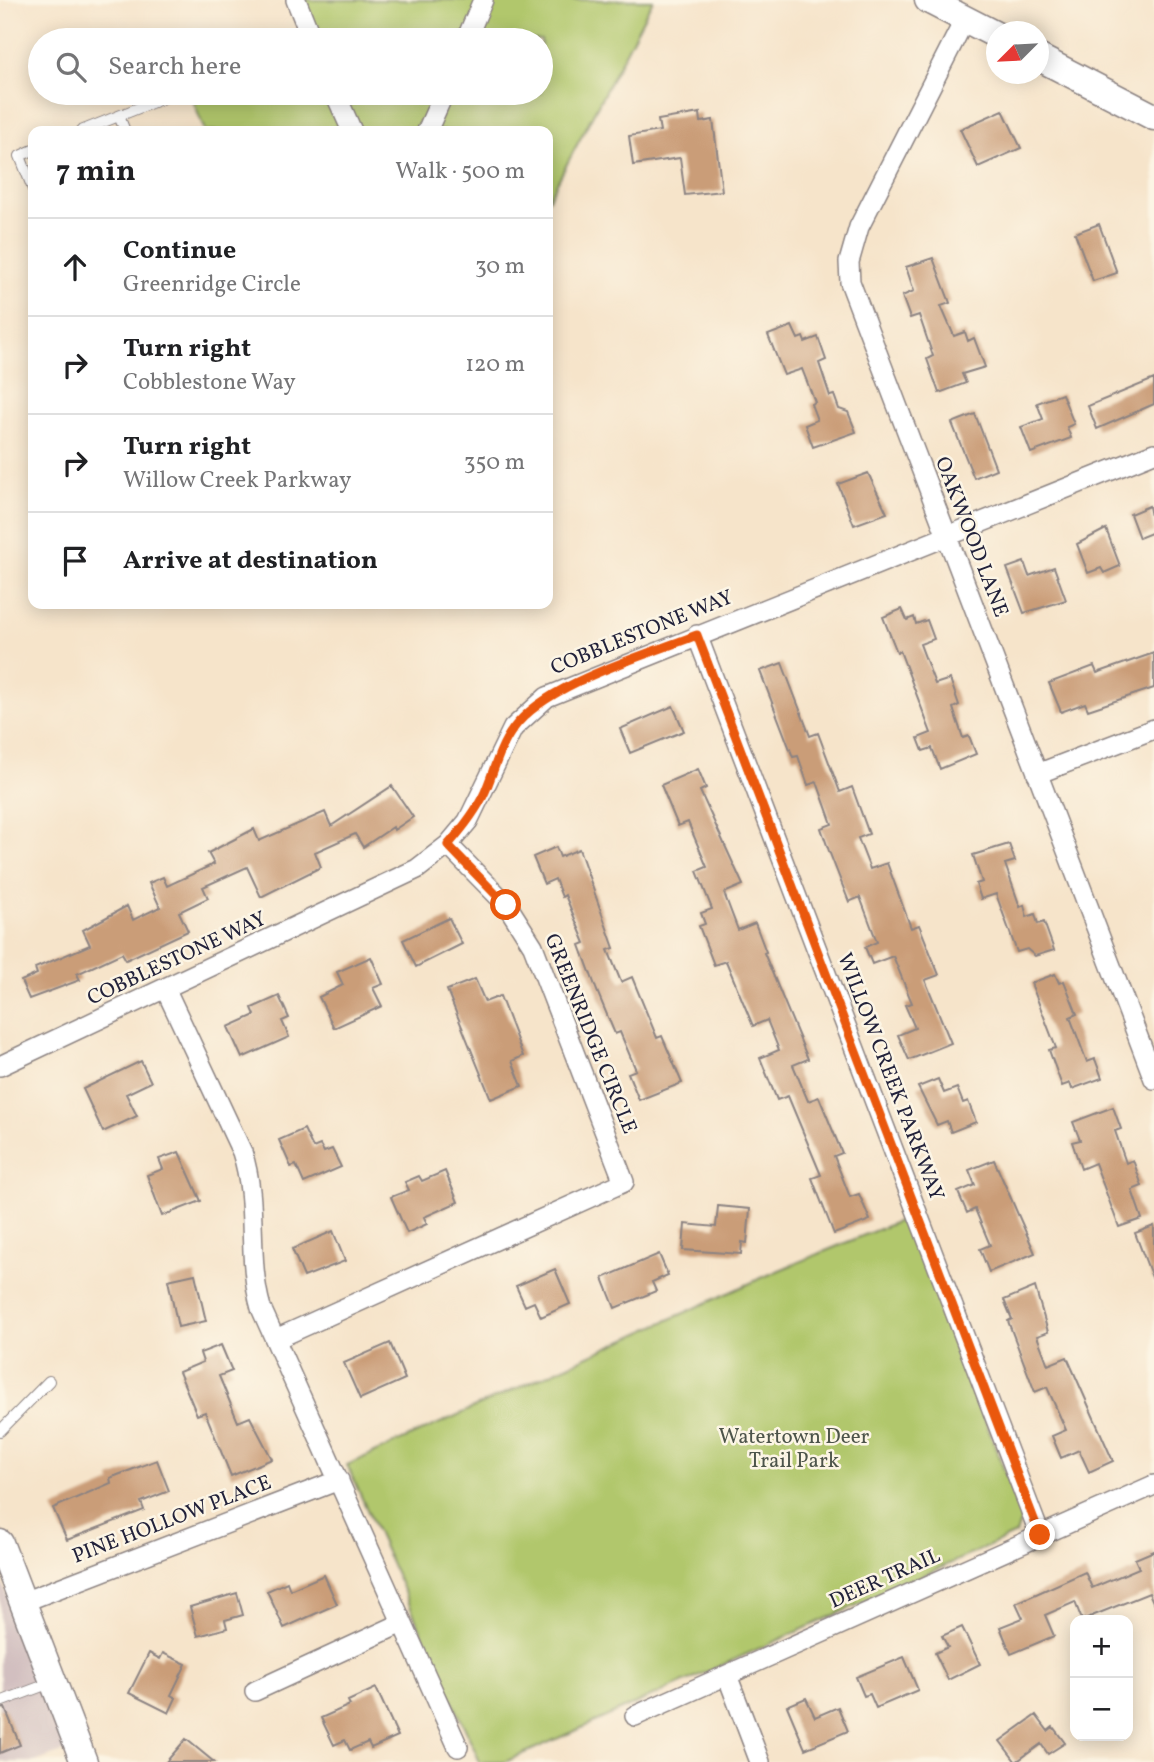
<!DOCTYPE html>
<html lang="en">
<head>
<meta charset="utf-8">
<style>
  :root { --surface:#fff; --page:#f6f6f6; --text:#202124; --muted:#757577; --line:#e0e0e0 }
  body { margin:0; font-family:Vollkorn,serif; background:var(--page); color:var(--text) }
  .controls { position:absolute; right:21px; bottom:21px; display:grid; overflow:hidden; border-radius:14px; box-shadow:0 4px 18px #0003 }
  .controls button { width:63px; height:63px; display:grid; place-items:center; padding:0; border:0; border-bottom:2px solid var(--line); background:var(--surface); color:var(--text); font:35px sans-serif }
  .compass { position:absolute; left:986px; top:21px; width:63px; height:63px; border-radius:50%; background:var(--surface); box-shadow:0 4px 18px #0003; rotate:246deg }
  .stop { position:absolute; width:21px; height:21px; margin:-16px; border:5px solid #ea580c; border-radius:50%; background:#fff }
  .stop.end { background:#ea580c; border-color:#fff; box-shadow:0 2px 7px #0008 }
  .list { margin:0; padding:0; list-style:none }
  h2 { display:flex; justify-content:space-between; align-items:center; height:91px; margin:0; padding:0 28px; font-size:30px }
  h2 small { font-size:23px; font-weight:400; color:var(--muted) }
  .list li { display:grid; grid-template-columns:46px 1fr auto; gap:21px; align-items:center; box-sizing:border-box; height:98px; padding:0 28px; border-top:2px solid var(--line) }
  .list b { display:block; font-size:26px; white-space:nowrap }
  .list p { margin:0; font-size:23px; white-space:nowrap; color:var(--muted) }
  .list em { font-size:23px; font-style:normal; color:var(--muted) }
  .icon { flex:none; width:38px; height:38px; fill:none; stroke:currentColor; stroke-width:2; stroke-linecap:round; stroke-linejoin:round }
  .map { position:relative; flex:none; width:1154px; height:1762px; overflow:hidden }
  .search { position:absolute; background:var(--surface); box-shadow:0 4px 18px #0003; left:28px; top:28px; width:525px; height:77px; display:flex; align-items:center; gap:18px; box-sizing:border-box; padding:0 24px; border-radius:38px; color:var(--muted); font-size:26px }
  .panel { position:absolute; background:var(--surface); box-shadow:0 4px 18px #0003; left:28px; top:126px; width:525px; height:483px; border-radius:14px }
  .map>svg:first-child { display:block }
  .industrial { fill:#d2bfc0 }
  .green { fill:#b1c76c; stroke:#6a7454; stroke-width:2 }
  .building { fill:#ca9d78 }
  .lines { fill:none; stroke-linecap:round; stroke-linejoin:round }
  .lane-casing { stroke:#8c8382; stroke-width:12 }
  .street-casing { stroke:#8c8382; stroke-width:22 }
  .secondary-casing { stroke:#8c8382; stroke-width:29 }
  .lane { stroke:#fff; stroke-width:10 }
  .street { stroke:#fff; stroke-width:19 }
  .secondary { stroke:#fff; stroke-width:26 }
  .route { stroke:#ea580c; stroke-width:9 }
  .labels { text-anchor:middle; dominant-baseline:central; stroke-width:5; stroke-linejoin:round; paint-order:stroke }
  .street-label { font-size:21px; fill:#22223b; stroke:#fcf5e5 }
  .park-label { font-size:21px; fill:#4d544a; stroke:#fcf5e5 }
</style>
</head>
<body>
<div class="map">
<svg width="1154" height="1762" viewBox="0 0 1154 1762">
  <rect width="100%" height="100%" fill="#fcf5e5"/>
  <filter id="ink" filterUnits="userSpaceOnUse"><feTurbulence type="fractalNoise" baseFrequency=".0143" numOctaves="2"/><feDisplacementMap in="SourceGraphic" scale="14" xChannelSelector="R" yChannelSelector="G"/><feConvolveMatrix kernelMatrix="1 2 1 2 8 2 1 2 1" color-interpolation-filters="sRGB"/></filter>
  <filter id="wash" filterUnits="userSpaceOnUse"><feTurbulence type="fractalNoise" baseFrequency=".00686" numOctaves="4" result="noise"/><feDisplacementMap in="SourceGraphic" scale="28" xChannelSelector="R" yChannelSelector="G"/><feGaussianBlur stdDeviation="1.57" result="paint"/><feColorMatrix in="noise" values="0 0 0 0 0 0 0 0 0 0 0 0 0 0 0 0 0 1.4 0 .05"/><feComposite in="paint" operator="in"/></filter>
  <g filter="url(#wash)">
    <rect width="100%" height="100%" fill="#f6e4ca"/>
    <path class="industrial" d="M0,1577L67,1750L35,1762H0Z"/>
    <path class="green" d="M289,0H653L548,200V131H205L190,93H541V40H305Z
      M908,1217L1022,1517L1016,1534L505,1762H480L347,1465L777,1271Z"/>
    <g id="blocks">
      <path class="building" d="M1003,110L1021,148L978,167L960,129Z
        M700,113L701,122L713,120L722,191L685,195L680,158L633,165L629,136L660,131L658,120Z
        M1099,224L1117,273L1093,281L1075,233Z
        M933,258L950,303L941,306L954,336L965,332L968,341L974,338L985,367L962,374L966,383L939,393L927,359L933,356L919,315L910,318L902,296L914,291L906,267Z
        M792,326L798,339L803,337L805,342L818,337L826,360L819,363L830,396L834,395L839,409L848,412L856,432L813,447L805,425L817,420L811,404L815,402L802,369L784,375L768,335Z
        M1154,379V404L1097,429L1088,406Z
        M1062,394L1074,424L1067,427L1071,438L1031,453L1021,427L1043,419L1037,403Z
        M975,414L996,469L974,478L952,423Z
        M868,473L887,513L854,525L838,484Z
        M1149,506L1154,532L1139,538L1130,514Z
        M1106,529L1120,566L1104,573L1101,568L1088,573L1077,544Z
        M1024,562L1029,576L1054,567L1066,600L1024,613L1007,568Z
        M902,609L907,620L914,617L916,624L927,620L934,639L920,644L935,684L950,679L959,705L953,708L963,738L969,736L976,754L940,769L932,748L923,751L918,738L931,733L900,651L897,652L883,617Z
        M1154,653V688L1088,710L1085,703L1061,712L1049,683L1094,666L1097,673Z
        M782,663L810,736L818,733L840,792L852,787L869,834L858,838L870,869L887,863L911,928L919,925L939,975L925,980L951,1043L909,1060L898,1035L915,1028L905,1005L912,1003L893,956L872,964L865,947L877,942L860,897L849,902L829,851L821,828L832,824L817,782L808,785L798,756L793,757L760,671Z
        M673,706L684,731L630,753L620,729Z
        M698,769L706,788L700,791L743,885L724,893L738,930L755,923L766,952L764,953L808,1059L793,1065L808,1101L819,1097L842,1153L834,1156L850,1197L859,1194L870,1220L834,1234L812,1178L821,1175L788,1096L777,1100L760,1058L779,1050L767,1020L753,1026L726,961L714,965L699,926L705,924L701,913L712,909L697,871L707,867L688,822L678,826L661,785Z
        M392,786L413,817L394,830L393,827L363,847L355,834L315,852L321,867L261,897L247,867L203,887L208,898L179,912L188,931L126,960L122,953L77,974L80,980L29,999L21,981L37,974L35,968L90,945L83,930L127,906L133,920L160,907L149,883L163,877L167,886L214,864L208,853L254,829L259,841L325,812L331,826Z
        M1009,844L1015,861L1005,864L1020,907L1024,905L1027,917L1035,914L1038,924L1044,922L1054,950L1035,956L1027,949L1017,952L996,894L981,899L976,884L982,882L973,855Z
        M556,847L560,857L579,849L614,948L608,950L621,982L632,977L657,1038L662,1036L682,1083L639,1100L628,1073L636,1070L620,1032L615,1034L597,991L580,945L585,943L565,895L562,897L555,879L544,884L533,857Z
        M449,918L462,944L416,967L403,940Z
        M371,957L383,984L373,988L382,1006L334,1028L319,997L343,985L337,972Z
        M1055,974L1059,983L1064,981L1077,1014L1070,1017L1087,1062L1095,1059L1102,1078L1072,1089L1070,1083L1062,1086L1049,1050L1056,1048L1031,983Z
        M475,979L485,1002L500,996L523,1056L512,1061L522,1086L491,1099L447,990Z
        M279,996L289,1018L282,1021L289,1037L242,1058L228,1027L255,1015L252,1008Z
        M141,1061L151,1082L126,1094L137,1116L103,1132L83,1089Z
        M938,1079L944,1093L957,1088L963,1103L968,1101L976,1122L951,1132L947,1121L937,1125L918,1087Z
        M1113,1107L1121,1129L1115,1131L1126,1163L1133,1160L1142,1186L1132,1190L1142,1219L1119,1227L1095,1163L1081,1169L1072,1142L1080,1140L1073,1122Z
        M304,1129L313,1148L320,1145L324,1152L332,1149L341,1167L304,1183L296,1165L291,1167L279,1140Z
        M179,1152L201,1201L162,1216L147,1175L163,1169L159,1159Z
        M994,1160L1035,1253L989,1272L980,1249L990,1245L975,1209L967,1213L958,1192L975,1185L969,1170Z
        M445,1171L458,1202L424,1217L427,1224L407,1233L391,1197L409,1190L405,1182L419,1176L422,1181Z
        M718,1206L750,1209L747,1243L742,1242L741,1254L683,1250L685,1224L716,1227Z
        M1154,1226V1279L1153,1280L1135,1233Z
        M333,1231L345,1261L304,1277L292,1249Z
        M659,1254L668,1275L652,1282L656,1291L615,1308L603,1278Z
        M555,1269L570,1304L541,1317L534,1302L525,1306L516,1286Z
        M195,1274L206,1321L178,1327L168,1280Z
        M1035,1287L1048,1332L1037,1336L1048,1365L1067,1357L1113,1461L1089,1472L1079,1450L1061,1458L1052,1436L1066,1430L1047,1387L1035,1392L1008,1321L1012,1319L1004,1300Z
        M390,1343L405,1379L360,1399L344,1363Z
        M221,1345L232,1371L219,1376L238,1422L250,1417L272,1459L231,1476L205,1412L197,1415L179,1372L203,1362L200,1353Z
        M157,1460L169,1491L141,1502L144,1510L67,1540L53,1508L111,1483L110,1478Z
        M1154,1551V1604L1149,1593L1082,1620L1075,1602L1045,1615L1054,1636L1011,1654L1000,1627L1023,1618L1016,1603L1085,1572L1092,1588L1139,1568L1135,1559Z
        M324,1575L337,1604L284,1628L267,1591L287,1582L290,1590Z
        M237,1593L243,1615L225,1620L227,1628L198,1636L190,1607Z
        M962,1627L980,1664L948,1680L935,1653L948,1647L942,1636Z
        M149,1653L160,1659L163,1653L186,1664L171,1695L176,1698L169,1713L129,1693Z
        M904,1657L918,1690L876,1708L870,1694L864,1696L856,1677Z
        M376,1688L398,1736L371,1748L368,1742L350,1750L345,1740L334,1745L321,1718L350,1705L348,1701Z
        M806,1698L815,1717L838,1707L848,1731L805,1749L787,1706Z
        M5,1708L20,1745L0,1753V1709Z
        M1036,1715L1048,1731L1053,1727L1065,1743L1048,1754L1041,1744L1016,1762L1000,1741Z
        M186,1739L214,1762H166Z"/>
    </g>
  </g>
  <g filter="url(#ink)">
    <use href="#blocks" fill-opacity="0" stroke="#8c8382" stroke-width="2"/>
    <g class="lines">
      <defs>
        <path id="lane" d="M119,116L125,131
          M81,131L176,93
          M33,150L20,156L33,189
          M0,1431L49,1381
          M0,1702L53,1682"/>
        <path id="street" d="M296,0L312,40
          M965,19L859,227L849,262L850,282L1154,1079
          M466,40L483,0
          M335,93L352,131
          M427,131L444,93
          M697,635L1040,1535
          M1037,774L1154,729
          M166,990L242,1152C259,1204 246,1256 261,1308L458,1747
          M0,1066L417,869L448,845L468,821L513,728L547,697L1154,453
          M276,1339L624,1182L533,946L507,905L448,845
          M23,1602L339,1480
          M727,1675L760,1762
          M255,1691L402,1623
          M635,1716L1154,1485"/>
        <path id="secondary" d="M928,0L996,35
          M1038,57L1154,117
          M0,1543L84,1762"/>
      </defs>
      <use href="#lane" class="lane-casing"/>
      <use href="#street" class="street-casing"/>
      <use href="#secondary" class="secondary-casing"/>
      <use href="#lane" class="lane"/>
      <use href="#street" class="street"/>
      <use href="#secondary" class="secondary"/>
    </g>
  </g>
  <g class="lines" filter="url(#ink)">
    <path class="route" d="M506,905L448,845C462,829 476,812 485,792C494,771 499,748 513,729C546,683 644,656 697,635L1040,1535"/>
  </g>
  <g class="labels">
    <g class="street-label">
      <text transform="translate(971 537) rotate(69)">OAKWOOD LANE</text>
      <text transform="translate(642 633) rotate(-22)">COBBLESTONE WAY</text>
      <text transform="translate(177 959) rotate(-25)">COBBLESTONE WAY</text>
      <text transform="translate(590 1034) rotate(68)">GREENRIDGE CIRCLE</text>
      <text transform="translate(890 1077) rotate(69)">WILLOW CREEK PARKWAY</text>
      <text transform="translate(172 1520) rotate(-21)">PINE HOLLOW PLACE</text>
      <text transform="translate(885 1579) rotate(-24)">DEER TRAIL</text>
    </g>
    <g class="park-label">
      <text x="794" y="1437">Watertown Deer<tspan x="794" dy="24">Trail Park</tspan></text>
    </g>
  </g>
</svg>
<div class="controls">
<button>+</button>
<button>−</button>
</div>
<svg class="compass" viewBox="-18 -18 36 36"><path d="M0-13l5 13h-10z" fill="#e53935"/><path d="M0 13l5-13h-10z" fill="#757577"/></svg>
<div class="stop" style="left:506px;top:905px"></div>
<div class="stop end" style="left:1040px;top:1535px"></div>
<div class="search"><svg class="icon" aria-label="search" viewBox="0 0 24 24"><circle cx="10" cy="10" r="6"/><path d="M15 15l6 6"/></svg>Search here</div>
<section class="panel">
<h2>7 min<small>Walk · 500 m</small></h2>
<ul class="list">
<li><svg class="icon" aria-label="ahead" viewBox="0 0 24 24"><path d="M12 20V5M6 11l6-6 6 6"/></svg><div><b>Continue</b><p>Greenridge Circle</p></div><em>30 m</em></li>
<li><svg class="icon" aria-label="right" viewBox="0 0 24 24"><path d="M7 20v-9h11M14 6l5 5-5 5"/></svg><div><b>Turn right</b><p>Cobblestone Way</p></div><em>120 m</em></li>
<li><svg class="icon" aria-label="right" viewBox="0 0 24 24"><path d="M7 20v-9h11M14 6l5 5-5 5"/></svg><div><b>Turn right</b><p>Willow Creek Parkway</p></div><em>350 m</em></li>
<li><svg class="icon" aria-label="arrive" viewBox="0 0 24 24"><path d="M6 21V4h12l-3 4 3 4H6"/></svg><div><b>Arrive at destination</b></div></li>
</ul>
</section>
</div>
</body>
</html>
